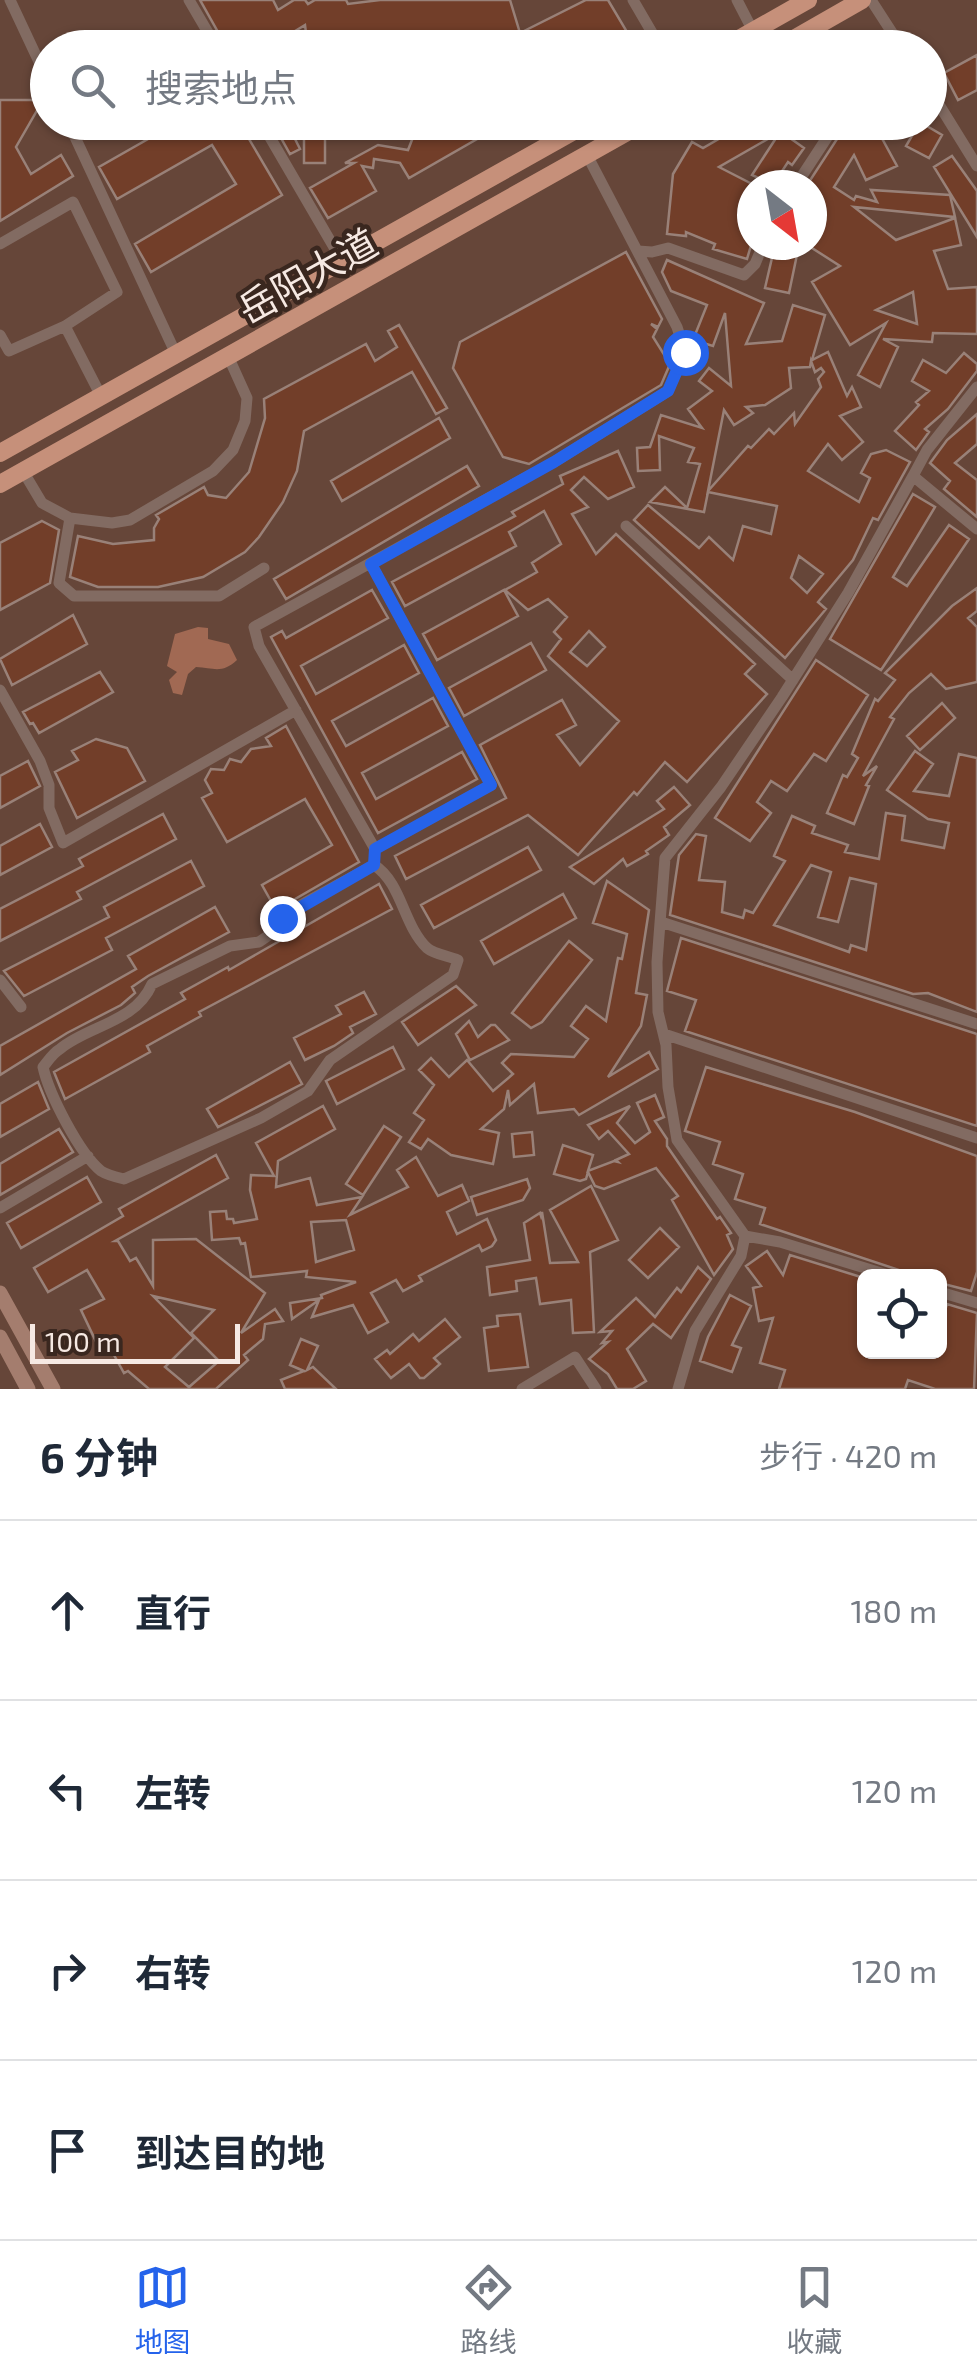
<!DOCTYPE html>
<html lang="zh">
<head>
<meta charset="utf-8">
<style>
  :root { --surface:#fff; --page:#f2f2f3; --text:#1f2937; --muted:#747a83; --line:#e0e1e3; --accent:#2563eb }
  body { margin:0; font-family:"Exo 2","Noto Sans SC",sans-serif; background:var(--page); color:var(--text) }
  .controls { position:absolute; right:30px; bottom:30px; display:grid; overflow:hidden; border-radius:15px; box-shadow:0 2px 8px #0004 }
  .controls button { width:90px; height:90px; display:grid; place-items:center; padding:0; border:0; border-bottom:2px solid var(--line); background:var(--surface); color:var(--text); font:50px sans-serif }
  .compass { position:absolute; left:737px; top:170px; width:90px; height:90px; border-radius:50%; background:var(--surface); box-shadow:0 2px 8px #0004; rotate:149deg }
  .scale { position:absolute; left:30px; bottom:25px; width:210px; box-sizing:border-box; padding-left:10px; border:5px solid #f6e9e3; border-top:0; font-size:28px; line-height:35px; white-space:nowrap; color:#f6e9e3; -webkit-text-stroke:8px #3a271f; paint-order:stroke }
  .stop { position:absolute; width:30px; height:30px; margin:-22px; border:8px solid #2563eb; border-radius:50%; background:#fff }
  .stop.end { background:#2563eb; border-color:#fff; box-shadow:0 2px 10px #0008 }
  .list { margin:0; padding:0; list-style:none }
  h2 { display:flex; justify-content:space-between; align-items:center; height:130px; margin:0; padding:0 40px; font-size:42px }
  h2 small { font-size:32px; font-weight:400; color:var(--muted) }
  .list li { display:grid; grid-template-columns:65px 1fr auto; gap:30px; align-items:center; box-sizing:border-box; height:180px; padding:0 40px; border-top:2px solid var(--line) }
  .list b { display:block; font-size:38px; white-space:nowrap }
  .list em { font-size:32px; font-style:normal; color:var(--muted) }
  .icon { flex:none; width:55px; height:55px; fill:none; stroke:currentColor; stroke-width:2; stroke-linecap:round; stroke-linejoin:round }
  .map { position:relative; flex:none; width:977px; height:1389px; overflow:hidden }
  .search { position:absolute; background:var(--surface); box-shadow:0 2px 8px #0004; left:30px; right:30px; top:30px; height:110px; display:flex; align-items:center; gap:25px; box-sizing:border-box; padding:0 35px; border-radius:55px; color:var(--muted); font-size:38px }
  .sheet { height:850px; background:var(--surface) }
  nav { display:flex; justify-content:space-around; align-items:center; box-sizing:border-box; height:140px; border-top:2px solid var(--line); background:var(--surface); font-size:28px; color:var(--muted) }
  nav a { display:grid; justify-items:center; gap:5px }
  nav .on { color:var(--accent) }
  .map>svg:first-child { display:block }
  .green { fill:#664639; fill-rule:evenodd }
  .water { fill:#a16953 }
  .building { fill:#723e29; stroke:#998178; stroke-width:2.5; fill-rule:evenodd }
  .lines { fill:none; stroke-linecap:round; stroke-linejoin:round }
  .street { stroke:#826b62; stroke-width:11 }
  .secondary { stroke:#a47d6e; stroke-width:15 }
  .primary { stroke:#c6907a; stroke-width:18 }
  .route { stroke:#2563eb; stroke-width:12 }
  .labels { text-anchor:middle; dominant-baseline:central; stroke-width:9; stroke-linejoin:round; paint-order:stroke }
  .street-label { font-size:38px; fill:#f6e9e3; stroke:#3a271f }
</style>
</head>
<body>
<div class="map">
<svg width="977" height="1389" viewBox="0 0 977 1389">
  <rect width="100%" height="100%" fill="#453129"/>
  <path class="green" d="M0,0H977V1389H0ZM48,48H930V122H48ZM752,185H812V245H752ZM864,1276H940V1352H864Z"/>
  <path class="water" d="M198,627L208,628V639L229,644L237,660C222,674 214,668 196,667L188,674L182,695L173,693L169,680L177,672L167,666L175,634Z"/>
  <path class="building" d="M200,0H273L278,10L294,0H305L308,4L315,0H346L348,4L380,0H510L520,33L586,0H608L633,42L623,48H537L534,42L518,48H458L455,40L438,48H417L412,36L383,48H308L305,25L282,39L287,48H227Z
    M977,55V90L958,100L944,73Z
    M0,100H43L16,147L31,174L61,155L73,176L0,221Z
    M178,122H239L282,195L151,272L135,244L236,184L212,145L117,199L99,167Z
    M304,122H328L372,131L325,139V163H304Z
    M419,122H467L477,139L409,178L400,163L374,159L373,168L362,166L376,191L328,218L310,188L354,163H345L378,145L408,150Z
    M748,122H818L790,138L804,148L792,165L788,162L773,185L752,175L780,132L719,167L752,184V242L747,259L713,249L715,244L686,232V236L667,234L673,174L692,142L703,148Z
    M855,122H873L897,166L866,180L854,155L834,187L854,200L856,196L877,202L871,190L950,195L955,217L854,207L896,240L955,218L961,245L934,251L948,289L977,287V334L933,333L932,342L883,339L898,347L880,387L858,375L886,323L850,345L812,282L840,266L812,248V214L819,203L812,199V185H807L837,139ZM913,292L917,324L876,310Z
    M920,122L942,135L929,158L906,146Z
    M287,123L300,149L290,154L276,129Z
    M952,156L977,191V237L934,167Z
    M775,245H799L789,293L765,288Z
    M626,252L662,319L658,327L651,324L657,329L653,337L670,364L661,385L529,464L503,457L453,368L460,342Z
    M667,260L764,303L746,344L782,341L793,305L825,315L812,360L828,352L847,396L852,387L861,407L840,416L863,442L842,460L828,444L808,471L859,502L870,478L861,473L871,454L886,450L910,462L878,520L873,518L853,560L818,602L826,609L785,658L634,520L648,505L699,548L709,537L733,560L743,526L771,534L777,506L708,492L704,512L650,502L665,487L687,508L700,464L688,462L694,448L659,436L660,470L638,471L637,448L650,447L661,415L702,428L688,409L712,391L699,381L709,368L731,386L725,313L713,346L693,340L707,305L671,291L662,272ZM811,361L815,372L821,368L824,372L818,379L821,387L795,424L794,413L774,434L769,429L751,448L748,446L708,491L724,410L734,425L753,413L746,407L765,405L791,388L789,368L810,367ZM799,556L823,574L807,593L791,578Z
    M399,325L447,408L436,414L412,372L304,431L297,471L283,502L259,537L245,552L203,577L158,587H98L70,577L78,536L113,544L154,540V528L159,519L156,515L204,487L208,495L226,498L249,472L265,418L264,399L366,344L375,361L397,347L388,331Z
    M964,353L977,364V371L948,409L925,429L929,432L916,450L895,431L919,405L916,402L929,391L912,381L923,360L946,373Z
    M977,414V444L955,463L977,480V517L944,489L950,481L930,463L947,440Z
    M439,418L450,438L342,501L331,481Z
    M618,451L634,487L608,499L584,477L571,490L588,507L572,514L596,554L616,534L755,664L745,674L767,694L687,782L665,762L637,795L634,792L578,855L528,815L406,879L395,856L506,798L480,745L562,700L576,725L557,735L580,765L619,721L548,656L561,639L554,632L567,617L548,599L528,610L505,590L537,572L532,563L561,544L544,511L509,532L516,546L405,606L392,582L515,516L512,512L563,484L560,476ZM589,631L605,647L587,666L570,652Z
    M467,466L479,486L286,599L274,579Z
    M913,494L935,507L893,577L907,586L949,525L969,539L881,670L830,639Z
    M42,521L59,530L50,583L0,610V543Z
    M977,588V611L968,618L977,627V682L946,689L931,674L909,693L890,717L894,719L863,776L877,766L866,785L869,786L854,824L827,813L843,775L847,777L858,758L852,754L875,699L878,701L895,680L885,673L952,606Z
    M372,590L388,618L301,666L316,694L404,645L419,673L332,721L346,746L433,698L448,726L362,773L376,799L462,752L477,779L378,833L271,637L282,631L286,638Z
    M504,590L518,616L437,660L423,634Z
    M73,615L87,644L12,685L0,659Z
    M531,643L546,670L464,716L449,688Z
    M816,660L868,695L826,761L814,754L787,791L771,781L757,802L771,813L750,841L715,818Z
    M100,672L113,692L39,733L33,723L30,724L23,712Z
    M942,703L955,718L920,750L907,736Z
    M286,726L359,862L276,910L262,885L332,845L305,799L227,842L202,798L212,793L205,780L211,769L224,770L230,759L241,762L251,749L271,746L266,738Z
    M96,739L127,748L145,781L77,818L55,772L78,760L72,751Z
    M915,751L933,764L914,791L949,796L959,754L977,758V1012L928,993L913,994L670,915L679,855L696,834L706,836L699,880L725,882L722,912L743,918L745,910L753,913L785,861L774,856L792,816L815,826L812,833L848,845L845,852L879,859L886,813L905,816L902,840L944,848L949,823L928,819L887,790ZM811,865L831,872L818,917L838,922L850,878L876,884L866,950L851,945L849,952L774,925Z
    M28,761L40,786L0,808V776Z
    M674,787L690,805L664,827L669,835L646,851L648,854L627,866L623,859L594,884L570,867L664,809L657,801Z
    M163,814L176,839L77,892L81,899L0,941V909L83,866L79,859Z
    M40,824L52,847L0,875V846Z
    M528,847L541,870L434,928L421,905Z
    M191,861L204,886L106,938L112,950L24,996L4,971L109,917L104,907Z
    M607,881L649,910L636,993L647,995L641,1026L608,1077L649,1052L658,1069L579,1115L574,1109L538,1113L534,1084L510,1105L508,1090L504,1109L481,1129L499,1133L493,1164L451,1155L428,1139L421,1149L409,1142L424,1120L414,1113L434,1085L419,1070L431,1058L449,1077L467,1060L493,1091L513,1074L502,1063L511,1054L574,1057L588,1039L571,1026L586,1006L606,1021L618,958L622,959L627,934L593,923Z
    M379,884L392,909L199,1012L201,1016L147,1046L150,1052L65,1099L54,1072L185,999L181,993L228,967L229,970Z
    M563,894L576,918L494,964L481,941Z
    M215,907L229,932L148,976L132,987L135,993L121,1005L67,1033L0,1075V1046L136,969L128,956Z
    M681,938L977,1034V1126L685,1031L696,1000L667,991Z
    M569,941L592,960L542,1022L531,1028L512,1013Z
    M456,986L476,1005L418,1045L402,1022Z
    M364,992L376,1014L350,1027L353,1033L334,1046L305,1060L294,1038L341,1014L336,1006Z
    M469,1021L478,1037L491,1025H495L509,1040L470,1060L456,1034Z
    M393,1047L404,1069L337,1104L326,1081Z
    M290,1062L302,1084L218,1127L207,1109Z
    M706,1067L855,1112L977,1156V1272L971,1291L940,1283V1276H917L760,1224L765,1208L735,1199L743,1174L713,1164L720,1142L685,1131Z
    M38,1082L49,1109L0,1137V1104Z
    M655,1095L664,1117L655,1121L667,1139V1146L717,1219L720,1217L731,1233L727,1235L733,1249L714,1275L672,1200L678,1196L656,1168L604,1189L595,1186L588,1172L586,1179L580,1181L554,1174L563,1145L593,1155L588,1171L614,1161L618,1162L616,1160L629,1154L608,1131L599,1139L588,1125L630,1106L617,1123L635,1143L650,1132L637,1103Z
    M323,1106L335,1129L278,1161L276,1187L310,1178L317,1205L362,1197L350,1215L408,1187L397,1170L416,1157L438,1196L462,1185L469,1201L447,1212L457,1234L487,1219L496,1240L492,1246L482,1251L479,1245L419,1276L422,1281L403,1291L396,1280L371,1293L388,1322L368,1333L353,1305L312,1317L319,1300L292,1319L290,1303L322,1298L321,1295L356,1282L306,1277L307,1271L251,1277L245,1243L241,1244L239,1238L212,1240L210,1212L226,1211L227,1219H233L234,1223L257,1219L250,1190L251,1175L274,1176L256,1143ZM346,1220L354,1250L316,1262L311,1222Z
    M384,1126L401,1137L363,1195L346,1184Z
    M59,1129L73,1152L0,1195V1164Z
    M532,1132L534,1155L514,1157L512,1134Z
    M216,1155L228,1178L115,1241H118L130,1261L136,1258L153,1286V1240L196,1239L265,1293L241,1333L275,1309L283,1321L265,1324L263,1339L244,1355L248,1360L216,1389H149L128,1371L124,1373L109,1346L100,1350L81,1310L104,1299L87,1270L48,1292L34,1268L123,1216L119,1209ZM153,1296L214,1310L191,1333L219,1361L189,1387L165,1367L194,1338Z
    M87,1177L101,1202L21,1248L7,1223Z
    M527,1179L530,1188L523,1200L477,1215L471,1197Z
    M591,1186L618,1240L590,1252L594,1332L573,1333L571,1300L540,1304L536,1278L516,1281L517,1291L490,1295L487,1267L530,1260L524,1223L540,1213L541,1216L542,1212L550,1263L578,1262L550,1210Z
    M660,1228L679,1247L648,1278L629,1260Z
    M767,1251L783,1275L790,1255L864,1278V1352H940V1326L947,1304L977,1313L974,1389H935L908,1380L905,1389H779L785,1370L760,1363L773,1318L759,1321L753,1288L761,1286L746,1266Z
    M698,1267L711,1279L671,1338L653,1324L627,1349L646,1381L633,1389H617L608,1374L589,1359L608,1342L602,1343L612,1331L600,1332L636,1298L655,1317L677,1288L681,1292Z
    M730,1295L751,1306L732,1345L741,1348L732,1372L700,1361L708,1337Z
    M520,1314L528,1367L489,1371L484,1328L498,1326L497,1316Z
    M445,1319L460,1337L434,1358L440,1364L424,1378H420L409,1364L391,1378L375,1359L387,1350L390,1354L413,1334L419,1341Z
    M301,1339L318,1346L307,1370L313,1367L336,1389H285L281,1380L304,1371L290,1365Z"/>
  <g class="lines">
    <path class="street" d="M10,0L48,81
      M189,0L217,48
      M633,0L661,48
      M737,0L753,31
      M871,0L902,48
      M930,90L977,166
      M68,122L176,354
      M261,122L342,261
      M796,185L830,133L842,122
      M0,244L73,202L117,292L65,326L9,351L0,335
      M638,251L652,252L668,248L744,275L755,264L763,245
      M65,326L101,396
      M23,471L42,503L70,518L59,583L74,596H219L264,568
      M913,476L927,450L977,387
      M70,518L112,523L130,520L213,471L233,450L245,421L247,398L228,356
      M626,526L793,680
      M371,564L491,785L375,849L259,646L254,627L554,462L668,391L685,352L677,327L587,155
      M0,690L40,761L49,785V808L63,843L296,710
      M374,865C402,883 403,925 427,948C434,954 448,956 458,960L453,975L330,1060L308,1091L261,1118L124,1179C116,1177 107,1175 101,1171C79,1153 49,1094 43,1067C48,1061 53,1053 60,1049C89,1025 135,1023 152,984L230,946L259,942L275,931L282,918L297,907Z
      M661,922L977,1024
      M0,980L21,1007
      M664,1034L977,1138
      M0,1208L88,1156
      M745,1236L780,1242L891,1276
      M940,1292L977,1303
      M522,1389L575,1357L596,1389
      M678,1389L695,1331L741,1256L745,1236L677,1140L668,1087L666,1045L658,1012L657,962L665,858L721,787L782,697L848,593L913,476L977,529"/>
    <path class="secondary" d="M0,1293L53,1389
      M0,1337L28,1389"/>
    <path class="primary" d="M723,48L808,0
      M778,48L862,0
      M0,453L590,122
      M0,484L645,122"/>
  </g>
  <g class="lines">
    <path class="route" d="M282,918L374,865L375,849L491,785L371,564L554,462L668,391L685,352"/>
  </g>
  <g class="labels">
    <g class="street-label">
      <text transform="translate(307 275) rotate(-29)">岳阳大道</text>
    </g>
  </g>
</svg>
<div class="controls">
<button><svg class="icon" aria-label="locate" viewBox="0 0 24 24"><circle cx="12" cy="12" r="6"/><path d="M12 2v4M12 18v4M2 12h4M18 12h4"/></svg></button>
</div>
<svg class="compass" viewBox="-18 -18 36 36"><path d="M0-13l5 13h-10z" fill="#e53935"/><path d="M0 13l5-13h-10z" fill="#747a83"/></svg>
<div class="scale">100 m</div>
<div class="stop" style="left:685px;top:352px"></div>
<div class="stop end" style="left:282px;top:918px"></div>
<div class="search"><svg class="icon" aria-label="search" viewBox="0 0 24 24"><circle cx="10" cy="10" r="6"/><path d="M15 15l6 6"/></svg>搜索地点</div>
</div>
<section class="sheet">
<h2>6 分钟<small>步行 · 420 m</small></h2>
<ul class="list">
<li><svg class="icon" aria-label="ahead" viewBox="0 0 24 24"><path d="M12 20V5M6 11l6-6 6 6"/></svg><div><b>直行</b></div><em>180 m</em></li>
<li><svg class="icon" aria-label="left" viewBox="0 0 24 24"><path d="M17 20v-9H6M10 6l-5 5 5 5"/></svg><div><b>左转</b></div><em>120 m</em></li>
<li><svg class="icon" aria-label="right" viewBox="0 0 24 24"><path d="M7 20v-9h11M14 6l5 5-5 5"/></svg><div><b>右转</b></div><em>120 m</em></li>
<li><svg class="icon" aria-label="arrive" viewBox="0 0 24 24"><path d="M6 21V4h12l-3 4 3 4H6"/></svg><div><b>到达目的地</b></div></li>
</ul>
</section>
<nav>
<a class="on"><svg class="icon" aria-label="map" viewBox="0 0 24 24"><path d="M3 6l6-2 6 2 6-2v14l-6 2-6-2-6 2zM9 4v14M15 6v14"/></svg>地图</a>
<a><svg class="icon" aria-label="directions" viewBox="0 0 24 24"><path d="M12 3l9 9-9 9-9-9zM9 14v-3h6M13 9l2 2-2 2"/></svg>路线</a>
<a><svg class="icon" aria-label="saved" viewBox="0 0 24 24"><path d="M7 4h10v16l-5-4-5 4z"/></svg>收藏</a>
</nav>
</body>
</html>
